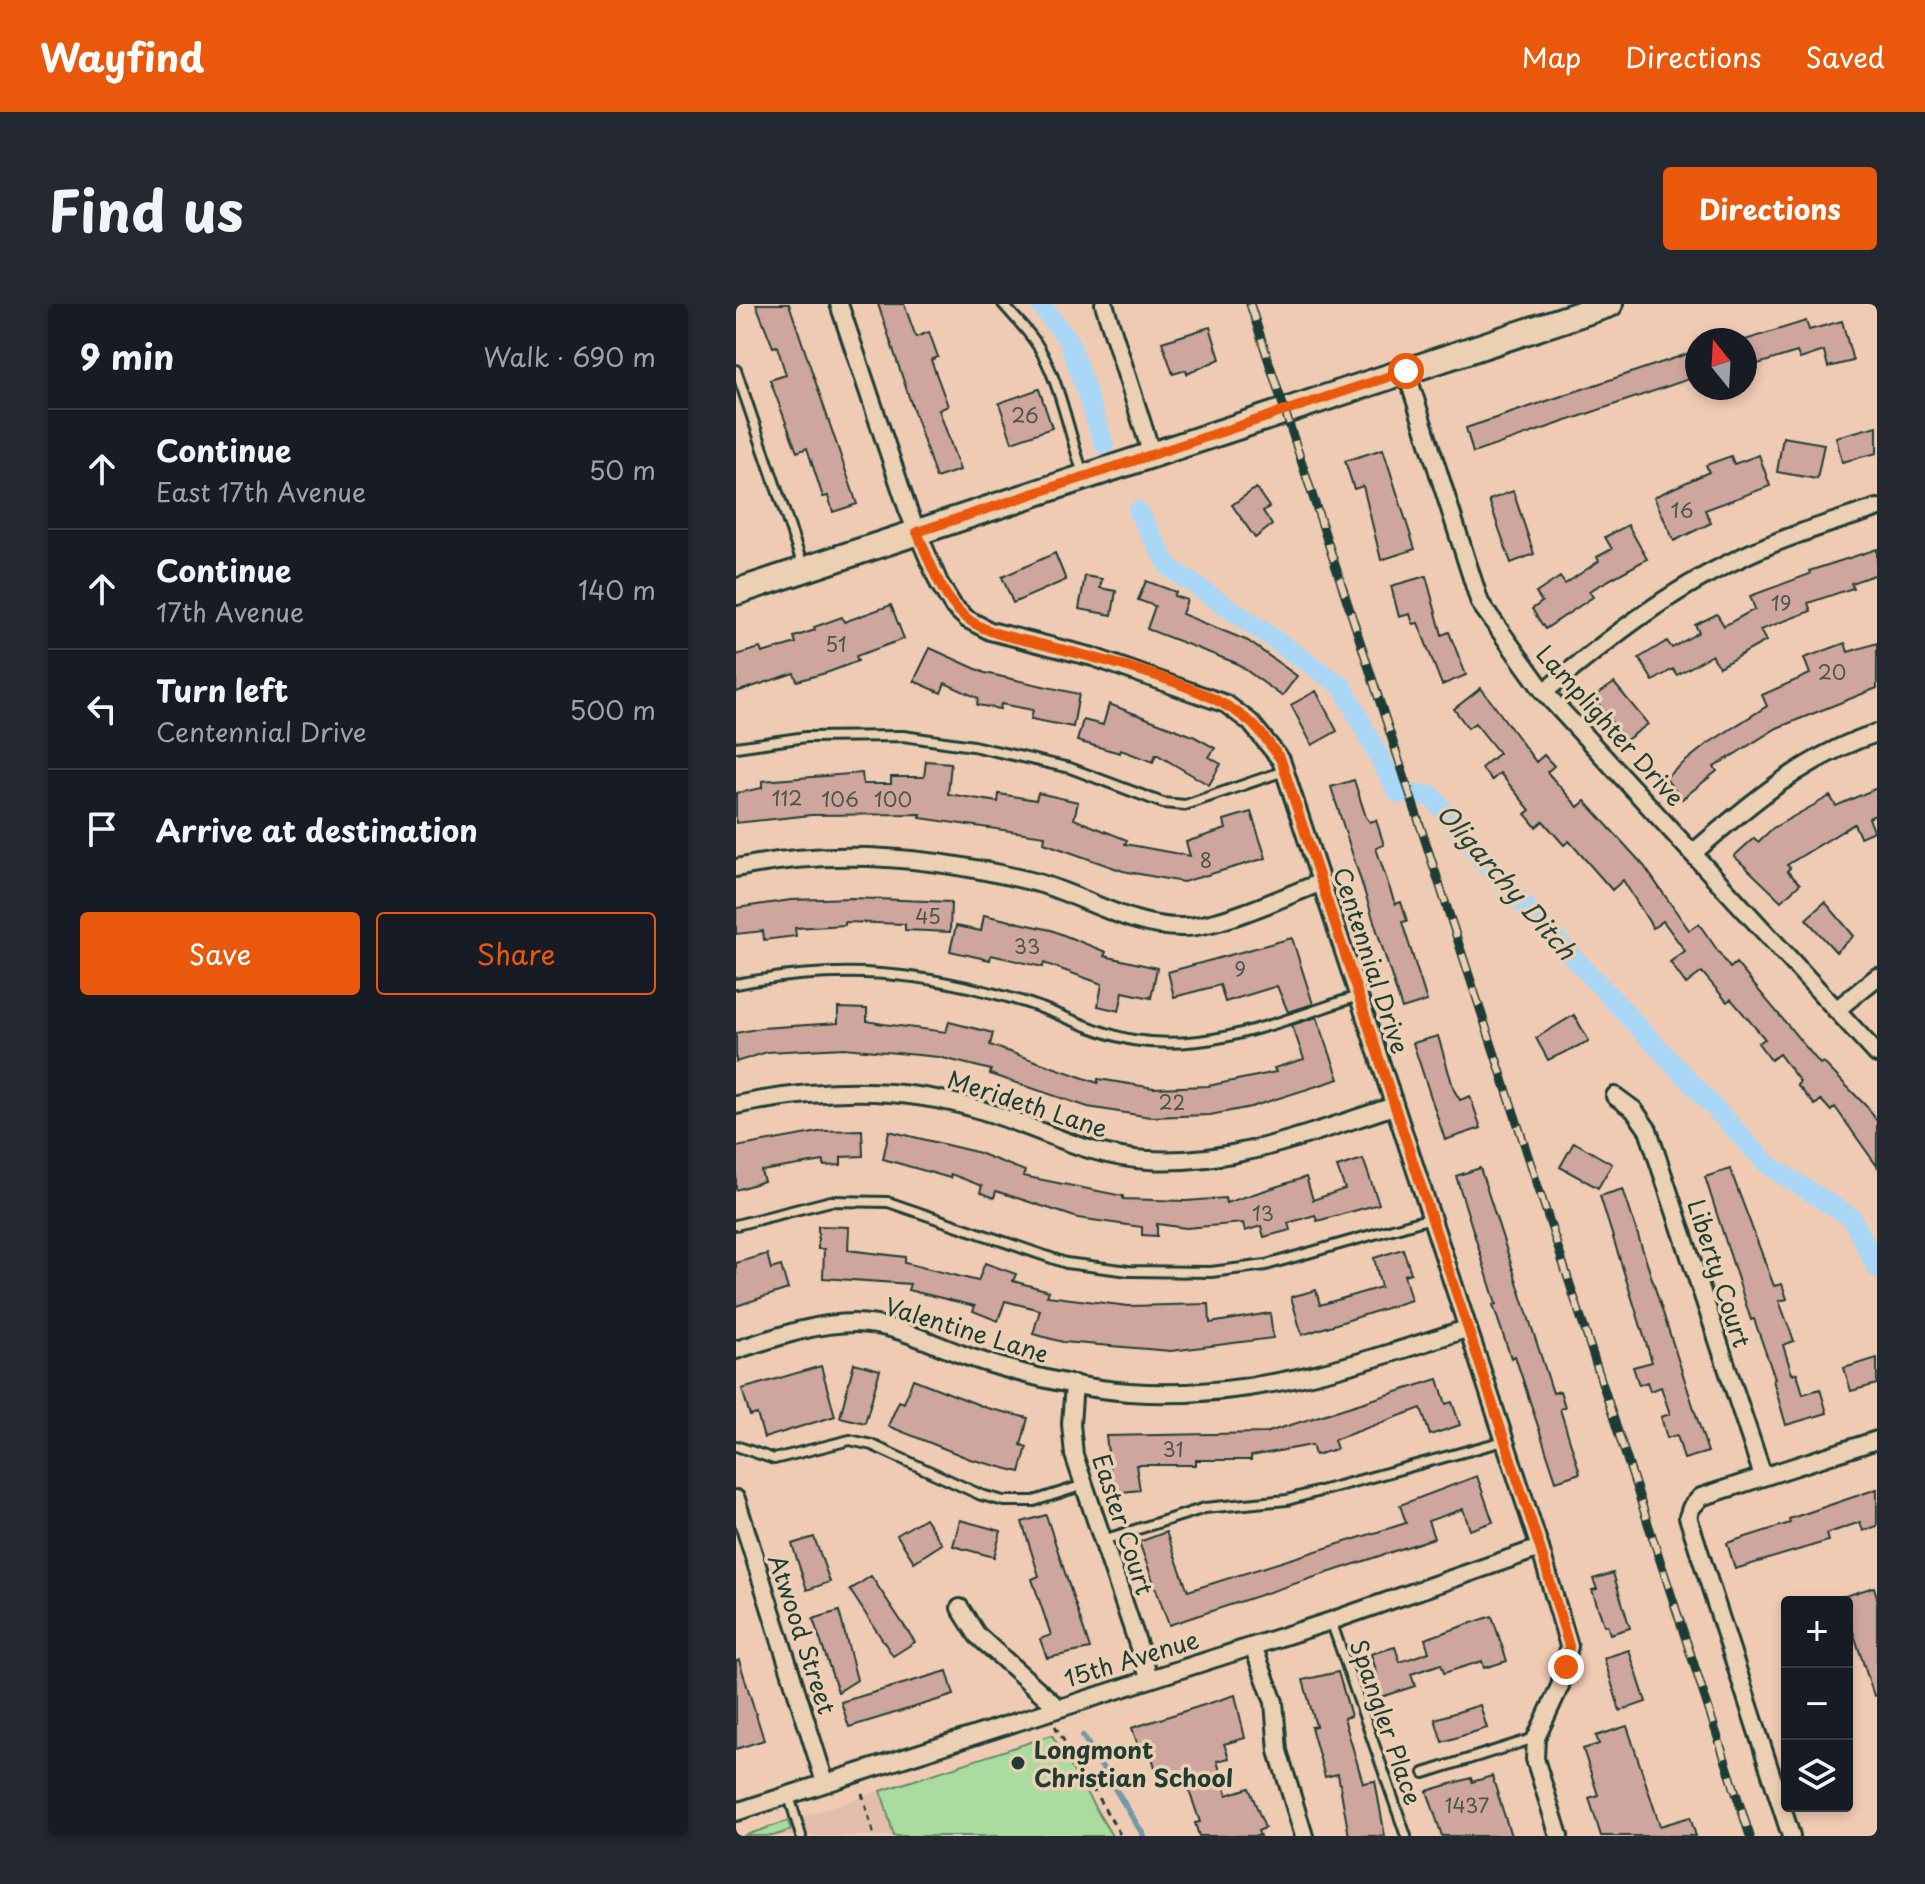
<!DOCTYPE html>
<html lang="en">
<head>
<meta charset="utf-8">
<style>
  :root { --surface:#171b24; --page:#242831; --text:#f1f3f6; --muted:#9ea1a6; --line:#363941; --accent:#ea580c }
  body { margin:0; font-family:"Playpen Sans",sans-serif; background:var(--page); color:var(--text) }
  .controls { position:absolute; right:24px; bottom:24px; display:grid; overflow:hidden; border-radius:8px; box-shadow:0 4px 12px #0003 }
  .controls button { width:72px; height:72px; display:grid; place-items:center; padding:0; border:0; border-bottom:2px solid var(--line); background:var(--surface); color:var(--text); font:40px sans-serif }
  .compass { position:absolute; left:949px; top:24px; width:72px; height:72px; border-radius:50%; background:var(--surface); box-shadow:0 4px 12px #0003; rotate:342deg }
  .stop { position:absolute; width:24px; height:24px; margin:-18px; border:6px solid #ea580c; border-radius:50%; background:#fff }
  .stop.end { background:#ea580c; border-color:#fff; box-shadow:0 2px 8px #0008 }
  .list { margin:0; padding:0; list-style:none }
  h2 { display:flex; justify-content:space-between; align-items:center; height:104px; margin:0; padding:0 32px; font-size:34px }
  h2 small { font-size:26px; font-weight:400; color:var(--muted) }
  .list li { display:grid; grid-template-columns:52px 1fr auto; gap:24px; align-items:center; box-sizing:border-box; height:120px; padding:0 32px; border-top:2px solid var(--line) }
  .list b { display:block; font-size:30px; white-space:nowrap }
  .list p { margin:0; font-size:26px; white-space:nowrap; color:var(--muted) }
  .list em { font-size:26px; font-style:normal; color:var(--muted) }
  .actions { display:flex; gap:16px; padding:24px 32px }
  .actions a { flex:1; padding:18px 0; border:2px solid var(--accent); border-radius:8px; text-align:center; font-size:28px; color:var(--accent) }
  .actions .main { background:var(--accent); color:#fff }
  .icon { flex:none; width:44px; height:44px; fill:none; stroke:currentColor; stroke-width:2; stroke-linecap:round; stroke-linejoin:round }
  .map { position:relative; flex:none; width:1141px; height:1532px; overflow:hidden; border-radius:8px }
  header { display:flex; align-items:center; gap:48px; box-sizing:border-box; height:112px; padding:0 40px; background:var(--accent); color:#fff }
  header strong { font-size:38px }
  nav { display:flex; gap:44px; margin-inline-start:auto; font-size:28px }
  .intro { display:flex; align-items:center; justify-content:space-between; box-sizing:border-box; height:192px; padding:0 48px }
  h1 { margin:0; font-size:56px }
  .button { padding:20px 36px; border-radius:8px; background:var(--accent); color:#fff; font-size:28px; font-weight:700 }
  main { display:flex; gap:48px; padding:0 48px }
  aside { flex:1; background:var(--surface); border-radius:8px; box-shadow:0 4px 12px #0003 }
  .map>svg:first-child { display:block }
  .built { fill:#e2bdab }
  .green { fill:#a9dc9e; stroke:#648c69; stroke-width:2 }
  .lines { fill:none; stroke-linecap:round; stroke-linejoin:round }
  .stream { stroke:#7299a8; stroke-width:6 }
  .canal { stroke:#aad7f6; stroke-width:20 }
  .building { fill:#cfa69d; stroke:#1f3d34; stroke-width:2 }
  .service-casing { stroke:#1f3d34; stroke-width:14 }
  .minor-casing { stroke:#1f3d34; stroke-width:22 }
  .secondary-casing { stroke:#1f3d34; stroke-width:30 }
  .path { stroke:#1f3d34; stroke-width:3; stroke-dasharray:6 6; stroke-linecap:butt }
  .service { stroke:#ecd0b3; stroke-width:8 }
  .minor { stroke:#ecd0b3; stroke-width:16 }
  .secondary { stroke:#ecd0b3; stroke-width:24 }
  .rail-casing { stroke:#1f3d34; stroke-width:9 }
  .rail { stroke:#ecd0b3; stroke-width:6; stroke-dasharray:18; stroke-linecap:butt }
  .route { stroke:#ea580c; stroke-width:10 }
  .poi-dot { fill:#1f3d34; stroke:#ecd0b3; stroke-width:3 }
  .labels { text-anchor:middle; dominant-baseline:central; stroke-width:7; stroke-linejoin:round; paint-order:stroke }
  .number-label { font-size:20px; fill:#4b574e }
  .street-label { font-size:24px; fill:#1f3d34; stroke:#ecd0b3 }
  .poi-label { font-size:24px; font-weight:bold; fill:#1f3d34; stroke:#ecd0b3; text-anchor:start }
  .water-label { font-size:26px; font-style:italic; fill:#26453e; stroke:#ecd0b3 }
</style>
</head>
<body>
<header>
<strong>Wayfind</strong>
<nav><a>Map</a><a>Directions</a><a>Saved</a></nav>
</header>
<div class="intro"><h1>Find us</h1><a class="button">Directions</a></div>
<main>
<aside>
<h2>9 min<small>Walk · 690 m</small></h2>
<ul class="list">
<li><svg class="icon" aria-label="ahead" viewBox="0 0 24 24"><path d="M12 20V5M6 11l6-6 6 6"/></svg><div><b>Continue</b><p>East 17th Avenue</p></div><em>50 m</em></li>
<li><svg class="icon" aria-label="ahead" viewBox="0 0 24 24"><path d="M12 20V5M6 11l6-6 6 6"/></svg><div><b>Continue</b><p>17th Avenue</p></div><em>140 m</em></li>
<li><svg class="icon" aria-label="left" viewBox="0 0 24 24"><path d="M17 20v-9H6M10 6l-5 5 5 5"/></svg><div><b>Turn left</b><p>Centennial Drive</p></div><em>500 m</em></li>
<li><svg class="icon" aria-label="arrive" viewBox="0 0 24 24"><path d="M6 21V4h12l-3 4 3 4H6"/></svg><div><b>Arrive at destination</b></div></li>
</ul>
<div class="actions"><a class="main">Save</a><a>Share</a></div>
</aside>
<div class="map">
<svg width="1141" height="1532" viewBox="0 0 1141 1532">
  <rect width="100%" height="100%" fill="#f0cbb4"/>
  <filter id="ink" filterUnits="userSpaceOnUse"><feTurbulence type="fractalNoise" baseFrequency=".0125" numOctaves="2"/><feDisplacementMap in="SourceGraphic" scale="16" xChannelSelector="R" yChannelSelector="G"/><feConvolveMatrix kernelMatrix="1 2 1 2 8 2 1 2 1" color-interpolation-filters="sRGB"/></filter>
  <g filter="url(#ink)">
    <path class="built" d="M316,1431L376,1532H7Z"/>
    <path class="green" d="M316,1431L376,1532H158L145,1487Z
      M52,1517L55,1526L37,1532H7Z"/>
    <g class="lines">
      <path class="stream" d="M347,1432L408,1532"/>
      <path class="canal" d="M304,0L333,37L368,140
        M402,207L433,263L606,382L662,489L696,492L746,556L1032,861L1116,914L1141,964"/>
    </g>
    <path class="building" d="M20,0H53L121,200L97,208L92,192L87,193L71,144L61,148L34,76L50,71L41,42L37,43Z
      M142,0H168L180,33L193,28L202,53L195,56L212,102L203,106L224,166L200,174Z
      M1070,17L1073,26L1106,17L1117,57L1092,63L1088,47L1064,55L1061,48L1009,64V36Z
      M474,23L484,55L451,70L450,66L437,70L426,38Z
      M951,50L959,73L737,149L730,124Z
      M303,85L316,124L276,138L263,99Z
      M1141,122V149L1106,158L1100,133Z
      M1047,133L1088,140L1081,175L1041,168Z
      M647,145L679,245L645,256L627,182L618,185L609,157Z
      M1023,151L1034,182L969,206L975,219L938,237L918,193L973,168L970,161L995,152L998,160Z
      M520,184L533,203L527,207L536,221L519,234L496,201Z
      M777,187L798,250L775,259L753,196Z
      M892,221L911,255L853,287L857,293L809,325L796,305L806,298L800,289L824,273L829,280L863,257L861,253L876,245L869,233Z
      M1141,245V270L1115,279L1117,284L1072,299L1075,307L1024,326L1030,337L983,363L976,351L941,371L937,365L917,377L903,354L931,337L936,344L963,328L959,321L981,310L988,322L1019,305L1014,292L1074,270L1073,267Z
      M319,249L330,276L277,299L266,273Z
      M349,272L366,275L364,284L380,287L376,311L343,305Z
      M690,272L706,331L713,328L730,371L706,381L682,319L677,320L674,310L663,313L655,282Z
      M410,277L440,288L438,292L451,296L446,310L512,337L561,372L546,392L500,359L411,325L419,302L402,296Z
      M155,301L168,335L120,352L122,357L93,368L61,377L58,369L0,388V351L24,344L26,349L60,339L58,333L79,326L78,323L106,313L108,318Z
      M1109,339L1112,348L1141,339V384L1041,424L978,463L981,467L946,495L929,474L971,440L1031,402L1026,391L1074,370L1068,354Z
      M194,344L249,369L343,390L337,423L295,415L297,406L265,400L264,405L241,401L242,394L209,379L205,389L178,377Z
      M878,379L912,420L889,437L858,393Z
      M745,384L800,458L808,451L818,462L811,468L842,503L849,497L908,562L953,626L963,620L994,664L1000,659L1084,760L1087,758L1131,803L1141,817V862L1099,803L1095,807L1085,796L1079,801L1061,781L1064,778L1043,750L1035,756L1022,739L1029,735L995,695L991,698L966,668L950,680L934,658L949,647L927,617L917,624L887,576L876,586L833,537L828,541L807,517L800,523L789,510L794,506L764,469L756,476L745,464L763,449L739,419L732,424L718,405Z
      M580,387L601,427L576,441L555,401Z
      M373,400L457,432L479,444L473,453L485,460L473,481L420,450L417,458L385,446L384,449L341,437L347,416L367,421Z
      M190,457L215,459L212,490L262,498L263,490L300,496L302,489L342,498L338,515L391,536L389,540L454,552L450,538L490,525L488,516L515,508L530,554L447,578L387,567L308,539L309,532L184,514L185,510L75,511L0,519V489L26,484V477L126,469L127,480H155V473H188Z
      M618,476L630,513L634,518L640,516L648,541L640,544L659,600L665,598L671,617L666,618L691,697L666,705L595,483Z
      M1141,484V510L1133,514L1138,527L1124,533L1118,520L1051,561L1054,564L1051,567L1064,580L1045,597L998,552L1018,534L1022,538L1037,524L1094,492L1100,502Z
      M116,594L215,598L214,628L169,626V620L109,618V621L59,624L60,632L28,636L27,627L0,630V604L55,596Z
      M1089,598L1118,632L1100,648L1070,615Z
      M248,611L315,626L370,648L368,652L421,664L415,694L387,688L383,707L362,702L366,680L308,659L307,663L255,651L254,656L214,647L220,622L245,627Z
      M556,634L577,700L552,708L541,682L489,698L484,681L438,693L432,668Z
      M102,704L131,705V717L147,720L210,728L213,718L257,729L254,741L362,779V775L418,784L472,782L540,768L538,764L568,755L556,721L581,713L603,775L515,803L474,811L414,813L352,803L254,770L255,766L203,753L108,744L31,748L0,758V729L25,724L102,719Z
      M838,711L853,737L812,756L800,734Z
      M702,732L718,786L724,796L734,792L745,824L709,836L677,739Z
      M126,826L127,852L105,853V861L88,862V857L25,867L28,877L0,886V843L88,827Z
      M153,827L240,848L289,867L287,872L387,892V895L450,897L489,894L490,899L570,873L577,896L609,885L601,863L627,855L643,900L581,917L579,911L552,919L554,926L528,933L525,922L509,927L507,919L450,924L421,920V932L406,931V923L342,914L260,887L258,894L244,888L246,882L215,870L214,874L147,855Z
      M838,838L876,860L862,884L824,863Z
      M744,864L817,1089L824,1087L829,1103L824,1105L844,1169L820,1177L779,1052L775,1054L757,1001L760,1000L720,872Z
      M994,865L1038,982L1046,980L1051,995L1043,997L1058,1037L1047,1041L1056,1070L1061,1069L1067,1090L1084,1085L1091,1109L1050,1121L1037,1076L1039,1075L1018,1015L1015,1016L969,873Z
      M887,885L972,1148L948,1155L941,1131L931,1134L925,1113L934,1110L925,1083L914,1087L911,1078L903,1081L897,1063L916,1058L864,892Z
      M82,922L113,923L112,946L169,953V959L242,977L249,959L280,970L277,977L313,987L311,992L392,1002L473,1000L474,1019L534,1009L537,1034L435,1047L327,1038L297,1030L304,1006L269,997L262,1017L237,1007L239,1002L172,986L174,980L87,974L88,945H82Z
      M667,945L675,969L668,971L675,996L566,1031L555,993L580,986L584,1001L645,983L638,954Z
      M31,950L35,965L45,962L52,985L0,1002V959Z
      M1141,1054V1080L1115,1087L1108,1064Z
      M118,1059L144,1066L129,1119L104,1113Z
      M85,1062L99,1112L28,1134L21,1110L14,1112L6,1085Z
      M177,1075L251,1104L292,1114L285,1141L291,1143L284,1168L234,1155L152,1122L163,1097L168,1099Z
      M702,1075L710,1100L716,1098L724,1121L694,1131L685,1104L598,1136L601,1145L579,1151L576,1141L515,1152V1156H460V1161H400L404,1186L377,1189L370,1132L529,1129Z
      M741,1172L757,1218L734,1226L727,1205L692,1217L698,1234L433,1321L403,1238L430,1228L452,1287L670,1219L664,1201Z
      M1141,1185V1222L1127,1227L1124,1218L1090,1230L1092,1237L999,1265L991,1239L1054,1219L1053,1215Z
      M310,1211L354,1345L311,1354L304,1335L315,1331L296,1275L303,1272L286,1218Z
      M189,1214L206,1240L178,1258L161,1231Z
      M224,1216L265,1227L258,1253L217,1242Z
      M78,1233L94,1278L71,1286L56,1240Z
      M877,1269L894,1324L874,1330L871,1321H868L856,1286L861,1285L857,1275Z
      M135,1272L179,1338L157,1352L114,1286Z
      M1138,1283L1141,1293V1391L1138,1392L1111,1309V1298L1106,1293Z
      M103,1307L121,1376L102,1388L77,1315Z
      M756,1312L771,1357L748,1364L746,1357L708,1369L705,1360L675,1370L679,1382L639,1395L632,1372L641,1369L635,1350L659,1343L664,1358L693,1348L689,1335Z
      M893,1346L910,1398L884,1407L868,1354Z
      M3,1356L28,1436L0,1445V1357Z
      M211,1367L218,1391L113,1423L105,1398Z
      M602,1368L615,1412L608,1414L627,1479L639,1477L649,1532H613L602,1470L589,1473L575,1423L580,1422L567,1376Z
      M499,1391L509,1434L488,1440L493,1454L481,1457L491,1491L513,1484L529,1524L522,1527L524,1532H463L459,1519L464,1518L447,1469L423,1476L414,1447L405,1450L396,1424Z
      M744,1401L751,1424L706,1438L699,1415Z
      M891,1422L924,1522L954,1513L960,1532H865L853,1494L862,1491L847,1445L863,1440L860,1432Z
      M756,1472L775,1532H706L691,1487L735,1474L736,1478Z"/>
    <g class="lines">
      <defs>
        <path id="service" d="M267,0C280,15 297,31 306,49C325,83 334,134 348,172
          M0,66L68,265
          M0,443L70,433L167,432L237,442L334,464L427,499L449,501L548,467
          M0,680C105,660 186,667 288,698C324,709 360,729 397,736C474,749 551,715 622,692
          M0,921L95,897L152,898L330,959L393,967L475,968L530,961L695,914
          M0,1142L38,1155L114,1136L136,1141L245,1191L268,1197H298L348,1181
          M367,1236L469,1204L551,1196L768,1137
          M595,1317L670,1532
          M688,1469L799,1434
          M53,1492L65,1532"/>
        <path id="minor" d="M103,0L172,206L203,279L217,302L231,315L254,327L357,353L490,400L514,418L545,456L804,1244L833,1342L824,1382L800,1434L799,1455L823,1532
          M368,0L416,151
          M670,67L744,299L808,388L1141,750
          M808,388C869,338 930,288 1002,255C1047,233 1094,219 1141,204
          M957,549C1012,501 1070,451 1141,429
          M0,564C99,543 205,554 302,579C351,593 395,624 447,623C485,623 549,592 586,578
          M1100,706L1141,673
          M879,792L898,806L912,826L1027,1172
          M0,801C83,784 163,781 245,806C302,823 351,853 412,856C498,861 578,828 658,802
          M0,1046C38,1034 78,1019 118,1019C159,1019 195,1040 233,1053C284,1070 339,1084 393,1088C512,1097 619,1061 730,1025
          M338,1080L335,1120L338,1151L413,1373
          M0,1195L89,1478
          M224,1304L241,1331L321,1403
          M517,1342L538,1398L542,1447L568,1532
          M0,1508L595,1317L804,1244
          M1055,1532L952,1213L955,1204L965,1193L1141,1136"/>
        <path id="secondary" d="M0,288L874,0"/>
      </defs>
      <use href="#service" class="service-casing"/>
      <use href="#minor" class="minor-casing"/>
      <use href="#secondary" class="secondary-casing"/>
      <path class="path" d="M319,1422L385,1532
        M126,1489L138,1532"/>
      <use href="#service" class="service"/>
      <use href="#minor" class="minor"/>
      <use href="#secondary" class="secondary"/>
      <defs>
        <path id="rail" d="M514,0L1014,1532"/>
      </defs>
      <use href="#rail" class="rail-casing"/>
      <use href="#rail" class="rail"/>
    </g>
  </g>
  <g class="lines" filter="url(#ink)">
    <path class="route" d="M670,67L181,228C194,257 204,291 228,312C250,331 282,334 308,341C367,356 469,379 514,418C526,428 535,442 545,456L804,1244L833,1342L830,1363"/>
  </g>
  <circle class="poi-dot" cx="282" cy="1459" r="8"/>
  <g class="labels">
    <g class="number-label">
      <text x="289" y="111">26</text>
      <text x="946" y="206">16</text>
      <text x="1045" y="299">19</text>
      <text x="100" y="340">51</text>
      <text x="1096" y="368">20</text>
      <text x="51" y="494">112</text>
      <text x="104" y="495">106</text>
      <text x="157" y="495">100</text>
      <text x="470" y="556">8</text>
      <text x="192" y="612">45</text>
      <text x="291" y="642">33</text>
      <text x="504" y="665">9</text>
      <text x="436" y="798">22</text>
      <text x="527" y="909">13</text>
      <text x="437" y="1145">31</text>
      <text x="731" y="1501">1437</text>
    </g>
    <g class="street-label">
      <text transform="translate(875 421) rotate(48)">Lamplighter Drive</text>
      <text transform="translate(636 656) rotate(72)">Centennial Drive</text>
      <text transform="translate(292 799) rotate(18)">Merideth Lane</text>
      <text transform="translate(984 969) rotate(72)">Liberty Court</text>
      <text transform="translate(231 1025) rotate(17)">Valentine Lane</text>
      <text transform="translate(388 1220) rotate(72)">Easter Court</text>
      <text transform="translate(67 1330) rotate(72)">Atwood Street</text>
      <text transform="translate(395 1354) rotate(-17)">15th Avenue</text>
      <text transform="translate(651 1418) rotate(71)">Spangler Place</text>
    </g>
    <g class="poi-label">
      <text x="298" y="1445">Longmont<tspan x="298" dy="28">Christian School</tspan></text>
    </g>
    <g class="water-label">
      <text transform="translate(771 577) rotate(49)">Oligarchy Ditch</text>
    </g>
  </g>
</svg>
<div class="controls">
<button>+</button>
<button>−</button>
<button><svg class="icon" aria-label="layers" viewBox="0 0 24 24"><path d="M12 4l9 5-9 5-9-5zM3 14l9 5 9-5"/></svg></button>
</div>
<svg class="compass" viewBox="-18 -18 36 36"><path d="M0-13l5 13h-10z" fill="#e53935"/><path d="M0 13l5-13h-10z" fill="#9ea1a6"/></svg>
<div class="stop" style="left:670px;top:67px"></div>
<div class="stop end" style="left:830px;top:1363px"></div>
</div>
</main>
</body>
</html>
